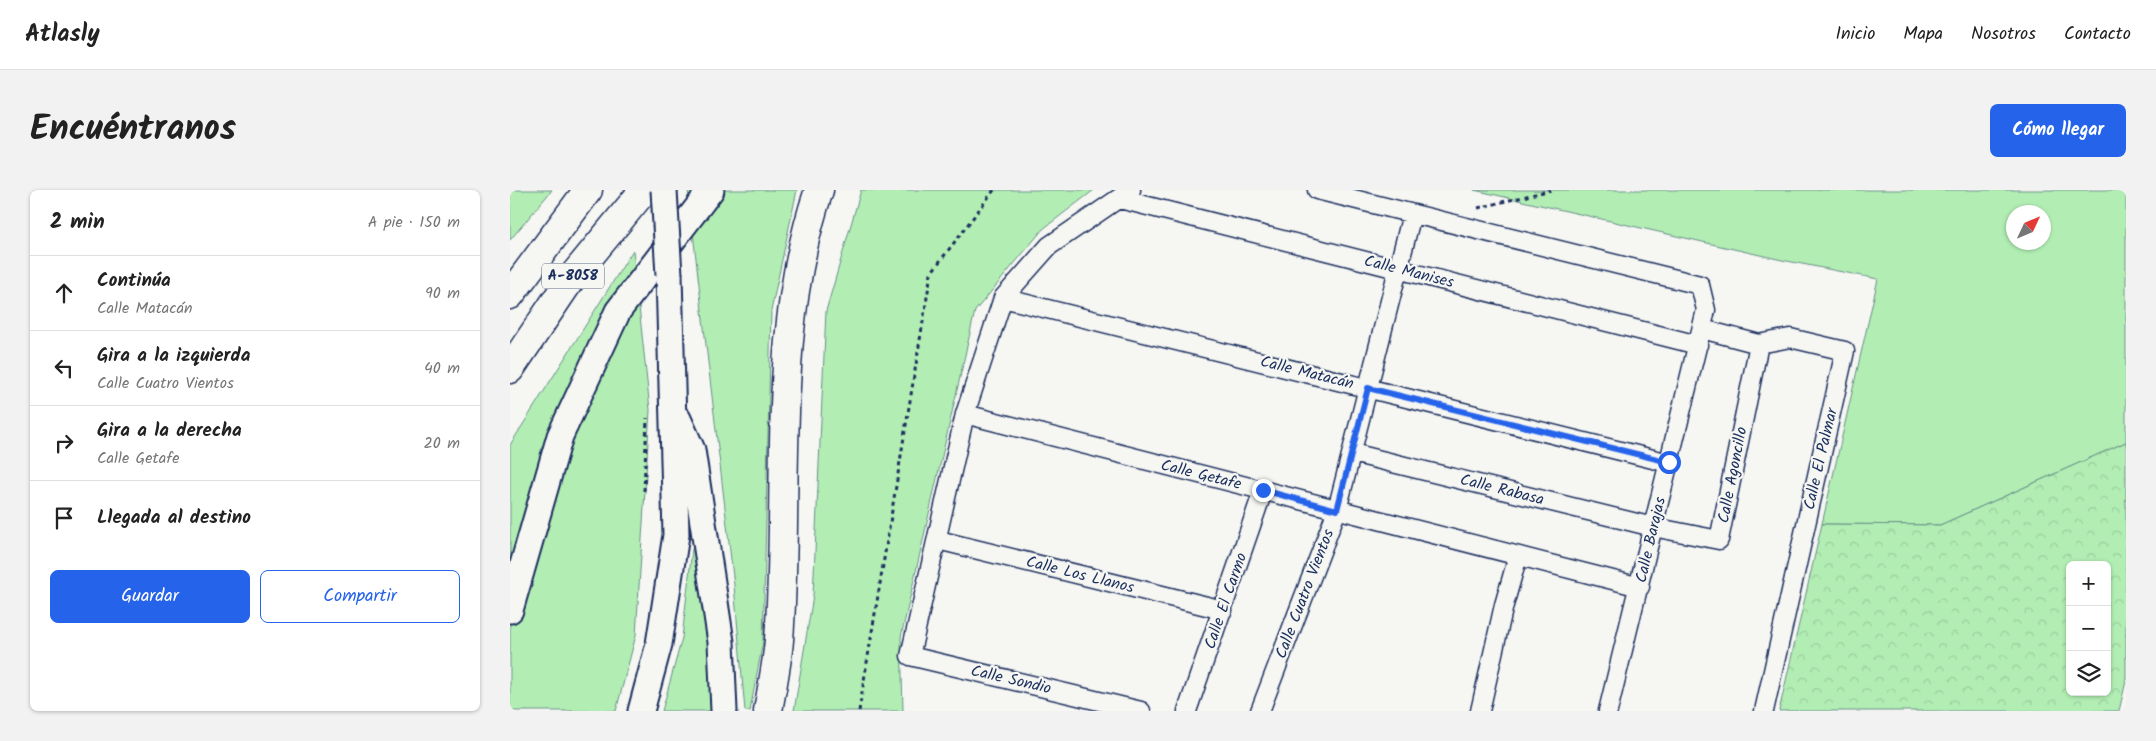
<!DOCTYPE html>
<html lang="es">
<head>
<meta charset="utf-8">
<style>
  :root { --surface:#fff; --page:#f2f2f2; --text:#222; --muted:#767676; --line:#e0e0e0; --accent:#2563eb }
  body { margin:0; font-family:Kalam,sans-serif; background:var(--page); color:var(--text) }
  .controls { position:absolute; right:15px; bottom:15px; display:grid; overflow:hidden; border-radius:8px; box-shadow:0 1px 4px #0004 }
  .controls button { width:45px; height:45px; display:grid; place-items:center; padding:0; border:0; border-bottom:1px solid var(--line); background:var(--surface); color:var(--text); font:25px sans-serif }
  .compass { position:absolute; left:1496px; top:15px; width:45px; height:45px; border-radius:50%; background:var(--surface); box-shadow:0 1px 4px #0004; rotate:46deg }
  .stop { position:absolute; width:15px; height:15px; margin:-11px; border:4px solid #2563eb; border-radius:50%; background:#fff }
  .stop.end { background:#2563eb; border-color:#fff; box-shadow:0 1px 5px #0008 }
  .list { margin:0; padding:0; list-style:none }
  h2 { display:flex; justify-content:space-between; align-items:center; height:65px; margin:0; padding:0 20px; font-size:21px }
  h2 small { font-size:16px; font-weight:400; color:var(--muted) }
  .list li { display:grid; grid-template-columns:32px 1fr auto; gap:15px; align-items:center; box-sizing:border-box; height:75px; padding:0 20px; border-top:1px solid var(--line) }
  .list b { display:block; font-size:19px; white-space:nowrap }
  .list p { margin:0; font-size:16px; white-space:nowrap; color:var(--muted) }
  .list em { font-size:16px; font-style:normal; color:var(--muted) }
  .actions { display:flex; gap:10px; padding:15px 20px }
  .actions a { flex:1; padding:11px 0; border:1px solid var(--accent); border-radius:8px; text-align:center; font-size:18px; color:var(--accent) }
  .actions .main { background:var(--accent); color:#fff }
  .icon { flex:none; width:28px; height:28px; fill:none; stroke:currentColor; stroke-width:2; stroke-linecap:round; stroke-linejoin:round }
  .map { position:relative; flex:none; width:1616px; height:521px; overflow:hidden; border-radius:8px }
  header { display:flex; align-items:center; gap:30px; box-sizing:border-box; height:70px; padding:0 25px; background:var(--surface); border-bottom:1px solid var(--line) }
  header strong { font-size:24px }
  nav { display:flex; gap:28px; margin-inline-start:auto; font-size:18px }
  .intro { display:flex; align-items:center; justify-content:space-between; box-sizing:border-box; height:120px; padding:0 30px }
  h1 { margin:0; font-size:35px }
  .button { padding:12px 22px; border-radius:8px; background:var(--accent); color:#fff; font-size:18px; font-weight:700 }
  main { display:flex; gap:30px; padding:0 30px }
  aside { flex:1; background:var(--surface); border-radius:8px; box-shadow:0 1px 4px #0004 }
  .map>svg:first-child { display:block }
  .green { fill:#b2eeb3; stroke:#668e88; fill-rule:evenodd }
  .forest { fill:url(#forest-crowns); stroke:#668e88; fill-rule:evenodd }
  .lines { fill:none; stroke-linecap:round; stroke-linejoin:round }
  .street-casing { stroke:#1b2f5e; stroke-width:21 }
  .secondary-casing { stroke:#1b2f5e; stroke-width:29 }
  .highway-casing { stroke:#1b2f5e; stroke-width:31 }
  .path { stroke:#1b2f5e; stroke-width:3; stroke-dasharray:4 4; stroke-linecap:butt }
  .street { stroke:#f6f6f2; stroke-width:18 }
  .secondary { stroke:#f6f6f2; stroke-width:25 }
  .highway { stroke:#f6f6f2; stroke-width:28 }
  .secondary-bridge-casing { stroke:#1b2f5e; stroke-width:29; stroke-linecap:butt }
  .secondary-bridge { stroke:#f6f6f2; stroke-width:25 }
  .route { stroke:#2563eb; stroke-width:6 }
  .labels { text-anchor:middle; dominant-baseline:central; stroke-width:4.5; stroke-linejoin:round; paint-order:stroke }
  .shield { fill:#f6f6f2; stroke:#5d6b8a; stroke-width:1 }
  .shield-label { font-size:15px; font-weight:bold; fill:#1b2f5e }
  .street-label { font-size:16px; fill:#1b2f5e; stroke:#f6f6f2 }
</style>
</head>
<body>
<header>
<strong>Atlasly</strong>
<nav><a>Inicio</a><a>Mapa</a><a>Nosotros</a><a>Contacto</a></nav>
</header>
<div class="intro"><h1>Encuéntranos</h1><a class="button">Cómo llegar</a></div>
<main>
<aside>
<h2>2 min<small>A pie · 150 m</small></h2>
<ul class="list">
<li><svg class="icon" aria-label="ahead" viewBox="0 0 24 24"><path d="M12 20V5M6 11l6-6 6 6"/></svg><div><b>Continúa</b><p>Calle Matacán</p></div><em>90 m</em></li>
<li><svg class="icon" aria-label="left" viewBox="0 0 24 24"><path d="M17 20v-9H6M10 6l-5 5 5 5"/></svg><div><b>Gira a la izquierda</b><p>Calle Cuatro Vientos</p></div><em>40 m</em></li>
<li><svg class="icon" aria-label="right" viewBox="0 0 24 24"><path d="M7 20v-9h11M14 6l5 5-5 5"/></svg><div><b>Gira a la derecha</b><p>Calle Getafe</p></div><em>20 m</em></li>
<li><svg class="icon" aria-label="arrive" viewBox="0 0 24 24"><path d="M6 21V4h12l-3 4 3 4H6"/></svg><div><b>Llegada al destino</b></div></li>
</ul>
<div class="actions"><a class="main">Guardar</a><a>Compartir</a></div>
</aside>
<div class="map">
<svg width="1616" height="521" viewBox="0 0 1616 521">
  <defs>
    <pattern id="forest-crowns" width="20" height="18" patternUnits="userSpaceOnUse" patternTransform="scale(1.25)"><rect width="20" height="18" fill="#b2eeb3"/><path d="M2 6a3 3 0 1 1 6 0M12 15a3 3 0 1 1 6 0" fill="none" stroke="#98cc9c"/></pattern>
  </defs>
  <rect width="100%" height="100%" fill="#f6f6f2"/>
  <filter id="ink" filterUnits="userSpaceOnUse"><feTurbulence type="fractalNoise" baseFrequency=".02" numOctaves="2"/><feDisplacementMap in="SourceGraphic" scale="10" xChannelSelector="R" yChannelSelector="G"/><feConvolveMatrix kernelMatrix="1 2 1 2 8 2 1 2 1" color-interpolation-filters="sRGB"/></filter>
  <g filter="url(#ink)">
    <path class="green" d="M0,0H42L0,50Z
      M178,0H287L261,121L253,451L240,521H235L224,395Z
      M351,0H584L533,39L465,121L391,447L393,521H284L303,406L316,121Z
      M964,0H1616V252L1430,335L1312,334L1368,89L1272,70ZM1504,22H1534V52H1504Z
      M123,60L140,220L126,445L106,521H0V255Z
      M187,358L201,483V521H152L172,448L182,359Z"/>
    <path class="forest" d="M1616,252V491L1609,521H1269L1312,334L1430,335ZM1560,375H1597V502H1560Z"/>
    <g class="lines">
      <defs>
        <path id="street" d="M621,0L539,56L493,108L455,224L400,466L631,521
          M807,0L1190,95L1196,120L1098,521
          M610,9L1188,155
          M493,108L1159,273
          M1192,139L1249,154L1280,148L1335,161L1254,521
          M455,224L1130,397
          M842,263L1143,337L1209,350L1249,154
          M428,350L713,420
          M677,521L753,301
          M750,521L827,320L902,24
          M970,521L994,415L1008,366"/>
        <path id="secondary" d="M168,229L182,260L211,452L214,521
          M0,420L50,246L108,121L201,0
          M131,521L149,454L166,345L159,85"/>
        <path id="highway" d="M0,105L78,0
          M0,179L60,90L134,0
          M258,521C262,497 267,474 269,450C280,300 260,144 309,0"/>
      </defs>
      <use href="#street" class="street-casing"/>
      <use href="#secondary" class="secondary-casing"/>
      <use href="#highway" class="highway-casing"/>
      <path class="path" d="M968,18L1041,0
        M134,301L137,228
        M349,521L421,83L484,0"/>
      <use href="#street" class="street"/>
      <use href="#secondary" class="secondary"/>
      <use href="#highway" class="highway"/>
      <defs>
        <path id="secondary-bridge" d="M154,0L159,85"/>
      </defs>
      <use href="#secondary-bridge" class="secondary-bridge-casing"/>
      <use href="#secondary-bridge" class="secondary-bridge"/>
    </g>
  </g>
  <g class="lines" filter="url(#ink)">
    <path class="route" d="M753,300L827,320L858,198L1159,272"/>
  </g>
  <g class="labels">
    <rect class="shield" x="32" y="73.5" width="62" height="25" rx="4"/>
    <g class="shield-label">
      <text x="63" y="86">A-8058</text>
    </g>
    <g class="street-label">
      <text transform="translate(899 82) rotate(14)">Calle Manises</text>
      <text transform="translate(797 183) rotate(14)">Calle Matacán</text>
      <text transform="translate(1311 269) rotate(-77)">Calle El Palmar</text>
      <text transform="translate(691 285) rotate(14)">Calle Getafe</text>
      <text transform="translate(1223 285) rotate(-79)">Calle Agoncillo</text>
      <text transform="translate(992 300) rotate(14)">Calle Rabasa</text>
      <text transform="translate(1141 350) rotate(-77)">Calle Barajas</text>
      <text transform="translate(570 385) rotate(14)">Calle Los Llanos</text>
      <text transform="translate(795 404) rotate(-69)">Calle Cuatro Vientos</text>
      <text transform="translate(716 411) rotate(-71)">Calle El Carmo</text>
      <text transform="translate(501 490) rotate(13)">Calle Sondio</text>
    </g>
  </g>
</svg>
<div class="controls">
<button>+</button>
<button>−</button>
<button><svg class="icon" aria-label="layers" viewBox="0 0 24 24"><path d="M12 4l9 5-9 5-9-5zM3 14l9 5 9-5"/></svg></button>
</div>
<svg class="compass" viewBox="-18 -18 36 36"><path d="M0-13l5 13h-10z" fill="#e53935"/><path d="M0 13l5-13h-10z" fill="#767676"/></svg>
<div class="stop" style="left:1159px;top:272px"></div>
<div class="stop end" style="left:753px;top:300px"></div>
</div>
</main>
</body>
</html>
